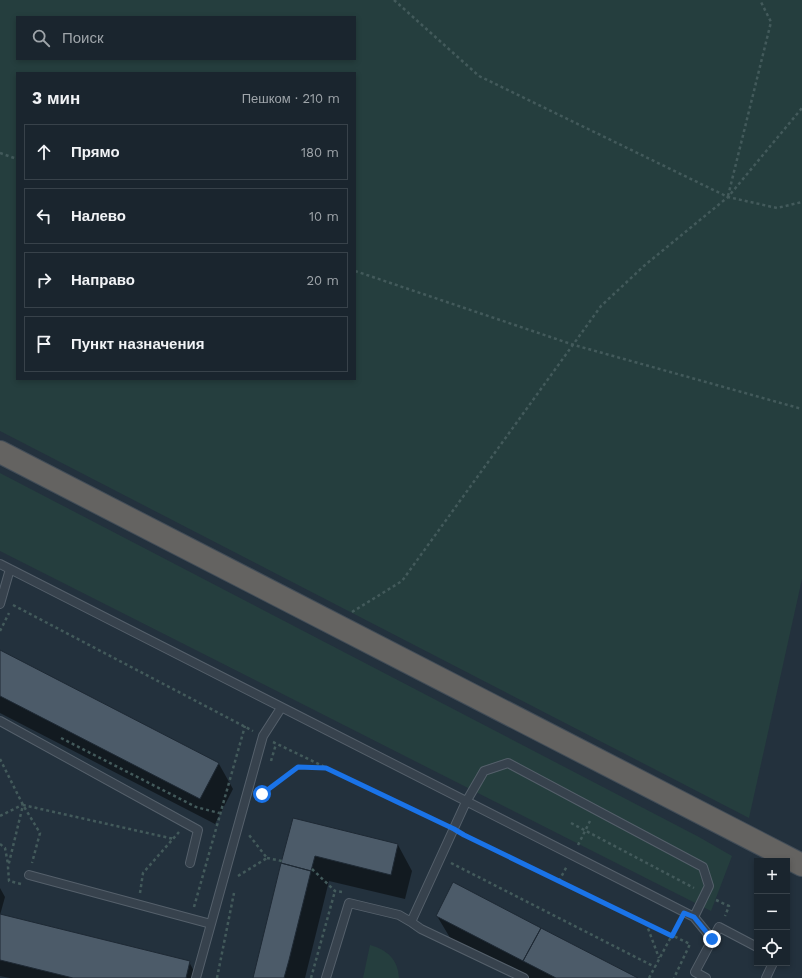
<!DOCTYPE html>
<html lang="ru">
<head>
<meta charset="utf-8">
<style>
  :root { --surface:#1a252e; --page:#27313a; --text:#f1f3f6; --muted:#9fa5aa; --line:#38424a }
  body { margin:0; font-family:"Work Sans",sans-serif; background:var(--page); color:var(--text) }
  .controls { position:absolute; right:12px; bottom:12px; display:grid; overflow:hidden; border-radius:0px; box-shadow:0 2px 6px #0003 }
  .controls button { width:36px; height:36px; display:grid; place-items:center; padding:0; border:0; border-bottom:1px solid var(--line); background:var(--surface); color:var(--text); font:20px sans-serif }
  .stop { position:absolute; width:12px; height:12px; margin:-9px; border:3px solid #1a73e8; border-radius:50%; background:#fff }
  .stop.end { background:#1a73e8; border-color:#fff; box-shadow:0 1px 4px #0008 }
  .list { margin:0; padding:0; list-style:none }
  h2 { display:flex; justify-content:space-between; align-items:center; height:52px; margin:0; padding:0 16px; font-size:17px }
  h2 small { font-size:13px; font-weight:400; color:var(--muted) }
  .list li { display:grid; grid-template-columns:26px 1fr auto; gap:12px; align-items:center; box-sizing:border-box; height:56px; margin:0 8px 8px; padding:0 8px; border:1px solid var(--line); border-radius:0px }
  .list b { display:block; font-size:15px; white-space:nowrap }
  .list em { font-size:13px; font-style:normal; color:var(--muted) }
  .icon { flex:none; width:22px; height:22px; fill:none; stroke:currentColor; stroke-width:2; stroke-linecap:round; stroke-linejoin:round }
  .map { position:relative; flex:none; width:802px; height:978px; overflow:hidden }
  .search { position:absolute; background:var(--surface); box-shadow:0 2px 6px #0003; left:16px; top:16px; width:340px; height:44px; display:flex; align-items:center; gap:10px; box-sizing:border-box; padding:0 14px; border-radius:0px; color:var(--muted); font-size:15px }
  .panel { position:absolute; background:var(--surface); box-shadow:0 2px 6px #0003; left:16px; top:72px; width:340px; height:308px; border-radius:0px }
  .map>svg:first-child { display:block }
  .green { fill:#253e3e; fill-rule:evenodd }
  .shadow { fill:#0007 }
  .building { fill:#4c5b69; stroke:#1e2934 }
  .lines { fill:none; stroke-linecap:round; stroke-linejoin:round }
  .service-casing { stroke:#55606b; stroke-width:10 }
  .trunk-casing { stroke:#424d58; stroke-width:24 }
  .path { stroke:#435a5b; stroke-width:2.5; stroke-dasharray:3 3; stroke-linecap:butt }
  .service { stroke:#37424d; stroke-width:8 }
  .trunk { stroke:#646361; stroke-width:22 }
  .route { stroke:#1a73e8; stroke-width:5 }
</style>
</head>
<body>
<div class="map">
<svg width="802" height="978" viewBox="0 0 802 978">
  <rect width="100%" height="100%" fill="#23313d"/>
  <path class="green" d="M0,0H802V579L749,818L0,431ZM17,17H355V59H17ZM17,73H355V379H17Z
    M0,473L699,837L732,856L711,911L0,551Z
    M370,945C387,950 398,959 399,978H363Z"/>
  <path class="shadow" d="M0,651L219,764L233,789L215,824L0,713Z
    M293,819L398,845L412,871L405,899L329,881L305,978H254Z
    M0,888L5,897L0,915L189,962L198,978H10L0,976Z
    M437,916L636,978H523L452,941Z"/>
  <path class="building" d="M0,650L219,763L200,799L0,696Z
    M293,818L398,844L391,875L315,856L311,871L281,863Z
    M281,863L311,871L289,960L284,978H253Z
    M453,882L541,928L523,961L436,916Z
    M0,914L190,961L186,978H73L0,960Z
    M541,928L638,978H556L523,961Z"/>
  <g class="lines">
    <defs>
      <path id="service" d="M0,564L694,917L712,939
        M0,604L10,569
        M0,721L198,830L190,863
        M29,875L211,924
        M411,922L421,929L524,978
        M196,978L263,736L281,708
        M326,978L349,903L399,915L411,922L466,802L484,771L508,763L703,867L709,886L694,917
        M706,978L695,972L719,927L757,947
        M766,978L773,963"/>
      <path id="trunk" d="M0,452L802,865"/>
    </defs>
    <use href="#service" class="service-casing"/>
    <use href="#trunk" class="trunk-casing"/>
    <path class="path" d="M394,0L479,76L728,197L777,208L802,202
      M0,153L17,159
      M728,196L771,22L760,0
      M355,271L574,345L802,409
      M13,605L253,731
      M352,612L402,581L601,306L645,265L728,197L802,108
      M0,631L9,613
      M61,738L196,807L219,813
      M273,742L443,824
      M0,759L23,805L40,833L32,863
      M271,761L276,744
      M262,793L298,767L323,768
      M0,816L22,805
      M571,823L694,888
      M464,835L690,944L674,978
      M0,844L5,848L8,864
      M578,845L590,821
      M267,858L282,861
      M451,863L655,967
      M312,869L335,891L342,892
      M238,876L267,858L249,835
      M559,881L567,866
      M21,884L9,881L8,867L23,805L174,839
      M140,893L143,873L179,832
      M716,900L729,906L725,916
      M194,907L245,726
      M646,923L659,958
      M217,978L234,893
      M311,978L335,891
      M649,978L679,922"/>
    <use href="#service" class="service"/>
    <use href="#trunk" class="trunk"/>
  </g>
  <g class="lines">
    <path class="route" d="M262,794L298,767L326,768L454,829L464,835L672,936L684,913L694,917L712,939"/>
  </g>
</svg>
<div class="controls">
<button>+</button>
<button>−</button>
<button><svg class="icon" aria-label="locate" viewBox="0 0 24 24"><circle cx="12" cy="12" r="6"/><path d="M12 2v4M12 18v4M2 12h4M18 12h4"/></svg></button>
</div>
<div class="stop" style="left:262px;top:794px"></div>
<div class="stop end" style="left:712px;top:939px"></div>
<div class="search"><svg class="icon" aria-label="search" viewBox="0 0 24 24"><circle cx="10" cy="10" r="6"/><path d="M15 15l6 6"/></svg>Поиск</div>
<section class="panel">
<h2>3 мин<small>Пешком · 210 m</small></h2>
<ul class="list">
<li><svg class="icon" aria-label="ahead" viewBox="0 0 24 24"><path d="M12 20V5M6 11l6-6 6 6"/></svg><div><b>Прямо</b></div><em>180 m</em></li>
<li><svg class="icon" aria-label="left" viewBox="0 0 24 24"><path d="M17 20v-9H6M10 6l-5 5 5 5"/></svg><div><b>Налево</b></div><em>10 m</em></li>
<li><svg class="icon" aria-label="right" viewBox="0 0 24 24"><path d="M7 20v-9h11M14 6l5 5-5 5"/></svg><div><b>Направо</b></div><em>20 m</em></li>
<li><svg class="icon" aria-label="arrive" viewBox="0 0 24 24"><path d="M6 21V4h12l-3 4 3 4H6"/></svg><div><b>Пункт назначения</b></div></li>
</ul>
</section>
</div>
</body>
</html>
